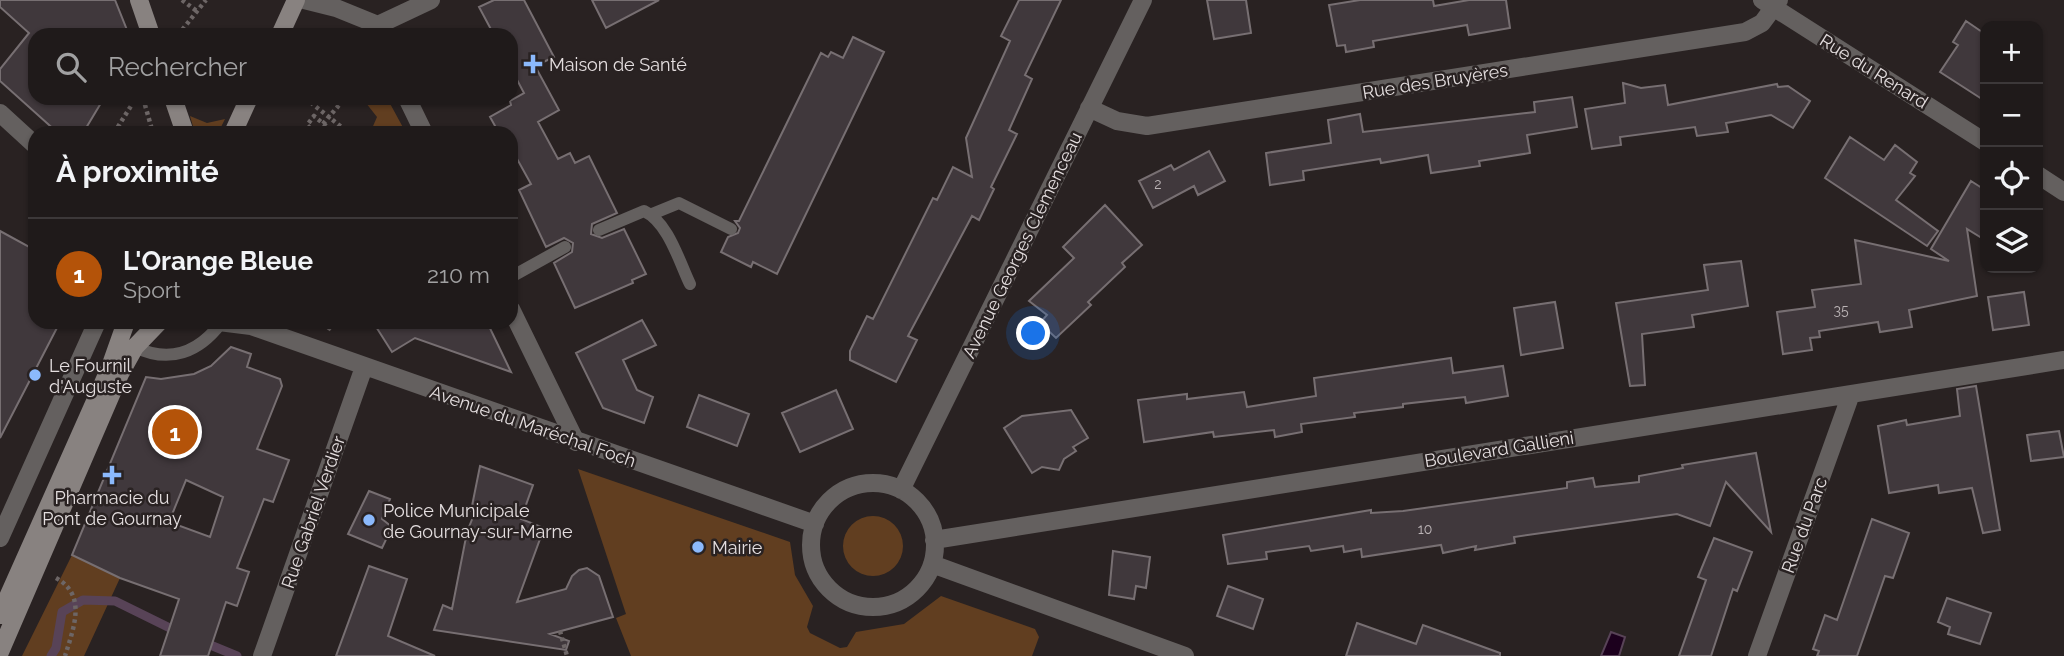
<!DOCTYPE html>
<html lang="fr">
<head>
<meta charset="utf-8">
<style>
  :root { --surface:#1f1a1a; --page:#2c2727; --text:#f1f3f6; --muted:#a1a1a2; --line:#3c3839; --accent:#b45309 }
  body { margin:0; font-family:Raleway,sans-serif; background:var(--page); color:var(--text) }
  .controls { position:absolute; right:21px; top:21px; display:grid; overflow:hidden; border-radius:14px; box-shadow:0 2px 5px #0004 }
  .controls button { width:63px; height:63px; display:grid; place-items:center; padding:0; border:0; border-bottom:2px solid var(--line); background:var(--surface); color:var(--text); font:35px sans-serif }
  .you { position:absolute; left:1034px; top:334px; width:24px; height:24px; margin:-18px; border:5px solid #fff; border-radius:50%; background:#1a73e8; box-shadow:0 0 0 10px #1a73e833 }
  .badge { display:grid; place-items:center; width:46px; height:46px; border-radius:50%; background:var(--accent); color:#fff; font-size:23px; font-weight:700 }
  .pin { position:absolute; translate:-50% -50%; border:4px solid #fff; box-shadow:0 2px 7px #0006 }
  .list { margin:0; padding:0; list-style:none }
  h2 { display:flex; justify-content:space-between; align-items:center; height:91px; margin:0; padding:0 28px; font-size:30px }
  h2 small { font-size:23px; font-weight:400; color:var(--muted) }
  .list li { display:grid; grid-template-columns:46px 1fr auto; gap:21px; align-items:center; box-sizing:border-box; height:112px; padding:0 28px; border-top:2px solid var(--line) }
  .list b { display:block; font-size:26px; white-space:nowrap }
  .list p { margin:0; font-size:23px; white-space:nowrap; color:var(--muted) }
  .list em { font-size:23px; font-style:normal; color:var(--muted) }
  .icon { flex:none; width:38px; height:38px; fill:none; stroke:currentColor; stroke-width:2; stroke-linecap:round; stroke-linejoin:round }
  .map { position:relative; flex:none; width:2064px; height:656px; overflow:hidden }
  .search { position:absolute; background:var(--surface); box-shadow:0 2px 5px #0004; left:28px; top:28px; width:490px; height:77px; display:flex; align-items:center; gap:18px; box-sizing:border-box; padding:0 24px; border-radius:21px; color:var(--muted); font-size:26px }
  .panel { position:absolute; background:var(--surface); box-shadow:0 2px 5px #0004; left:28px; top:126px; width:490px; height:203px; border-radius:21px }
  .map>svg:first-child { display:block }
  .green { fill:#613e20 }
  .water { fill:#1c001d; stroke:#584357; stroke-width:2 }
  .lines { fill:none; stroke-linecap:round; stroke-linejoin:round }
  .stream { stroke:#584357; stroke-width:9 }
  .building { fill:#40383c; stroke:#776f72; stroke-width:2; fill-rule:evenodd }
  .path { stroke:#6d6666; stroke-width:4.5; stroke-dasharray:3.5 3.5; stroke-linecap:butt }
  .service { stroke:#64605f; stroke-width:12 }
  .pedestrian { stroke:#64605f; stroke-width:18 }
  .minor { stroke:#64605f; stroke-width:18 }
  .secondary { stroke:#888280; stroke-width:18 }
  .poi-dot { fill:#8bb9fc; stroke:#292222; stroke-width:2.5 }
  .labels { text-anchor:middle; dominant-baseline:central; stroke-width:5; stroke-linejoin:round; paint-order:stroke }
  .number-label { font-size:14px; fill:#bbb4b6 }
  .poi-label { font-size:18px; fill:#e4dedf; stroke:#292222; text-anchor:start }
  .street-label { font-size:18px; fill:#e4dedf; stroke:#292222 }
</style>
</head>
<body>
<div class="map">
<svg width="2064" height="656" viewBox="0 0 2064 656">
  <rect width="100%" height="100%" fill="#292222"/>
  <path class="green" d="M362,98H387L406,133H370L377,117Z
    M190,116L207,123L225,119L218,133H195Z
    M578,469L790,542L795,575L813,606L807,627L810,633L840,648L847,647L856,632L904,624L941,596L1035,629L1039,637L1032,656H631L616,618L626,614Z
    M843 546a30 30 0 1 1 60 0a30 30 0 1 1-60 0Z
    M72,555L120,578L84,656H22Z"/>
  <path class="water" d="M1611,632L1625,637L1619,656H1601Z"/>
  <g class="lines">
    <path class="stream" d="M203,642L237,656
      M51,656L56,648L62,612L83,600L115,601L180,633"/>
  </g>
  <path class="building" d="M0,0H115L129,35H35V98H104L83,133H58L0,81V69L29,33L0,7Z
    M494,0H524L554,57L535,66L559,110L538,122L558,159L570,153L575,163L589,156L617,213L592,224L591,234L602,238L624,229L646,274L632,280L633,283L575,308L554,263L572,252L573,243L564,238L546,247L519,190L531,184L511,148V133H499L490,117L511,105L510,101L524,93L515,76L511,79V35H494L479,7Z
    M592,0H659L606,28Z
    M1019,0H1061L1025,75L1032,79L1009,130L1017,134L991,187L994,189L979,220L972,216L908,336L917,340L896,382L850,360V351L867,316L873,319L933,198L937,200L953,167L972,177L966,138L1010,41L1001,36Z
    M1207,0H1246L1251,33L1214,39Z
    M1360,0H1433L1434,6L1469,0H1506L1510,28L1469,35L1467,25L1373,41L1374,47L1346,52L1345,45L1337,46L1329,5Z
    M1966,21L1985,34V101L1940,72L1958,45L1953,42Z
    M853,37L884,52L777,274L753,262L751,267L721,252L728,237L738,233L740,228L735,221H739L821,53L828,57L831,52L843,58Z
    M1623,83L1641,88L1665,85L1668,105L1777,84L1778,87L1788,86L1810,101L1793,128L1771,115L1726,123L1728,132L1697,136L1695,127L1620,137L1621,145L1592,149L1585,109L1625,103Z
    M1572,97L1577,127L1527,135L1530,153L1479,161L1480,166L1431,173L1428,155L1381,163L1380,159L1303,171L1304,180L1270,185L1266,153L1331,143L1328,120L1360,114L1363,132L1535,112L1534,102Z
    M1850,137L1884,160L1895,145L1917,162L1910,173L1915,176L1896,200L1938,231L1927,246L1825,178Z
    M1209,151L1225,181L1198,195L1194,186L1153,208L1139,181L1171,165L1174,170Z
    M1971,181L1985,190V240L1967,229L1977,296L1909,310L1912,327L1880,332L1878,322L1819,331L1820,337L1810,338L1812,350L1783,354L1777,312L1815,307L1812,290L1861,284L1855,240L1949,261L1931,249Z
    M1105,205L1142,245L1122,263L1125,267L1088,302L1091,305L1056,338L1040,323L1047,315L1029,301L1074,258L1063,247Z
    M0,231L35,250V322H60L0,438Z
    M1741,261L1748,306L1692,315L1694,327L1642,334L1645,385L1630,386L1616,303L1708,290L1704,265Z
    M2024,292L2029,325L1993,330L1988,297Z
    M1555,302L1563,348L1521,355L1514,308Z
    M642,320L656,345L623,360L637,390L653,397L644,423L603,408L576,353Z
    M373,322H487L511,372L415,338L392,352Z
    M231,347L251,354L247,367L280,379L282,386L257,449L289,460L273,502L264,499L237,568L249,572L237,606L226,602L208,656H160L179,599L120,578L72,555L146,377L161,379L194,374L211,366ZM186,480L223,497L210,537L169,522Z
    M1451,358L1453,373L1503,366L1508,396L1466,403L1465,397L1403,404V407L1354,413L1355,417L1301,424L1302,432L1275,437L1274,430L1214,437L1213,432L1144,442L1138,400L1187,394V399L1244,392L1247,407L1316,396L1314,378Z
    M1976,386L2000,530L1983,533L1972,488L1939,493L1938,485L1889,493L1878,426L1906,420L1907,425L1960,416L1957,389Z
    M836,390L853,429L800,452L782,413Z
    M699,395L749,414L737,446L687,427Z
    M1071,410L1088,438L1073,447L1076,451L1064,459L1059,470L1042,467L1032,473L1004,428L1022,416Z
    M2059,431L2064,457L2031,461L2027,435Z
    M1756,453L1771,532L1726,482L1710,526L1677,514L1514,537L1515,543L1475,550L1476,546L1443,553L1441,545L1362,557L1361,549L1344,552L1343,546L1311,551L1309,546L1266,552L1267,559L1228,564L1223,535L1371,510V513L1403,511L1567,488V482L1593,478L1595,487L1639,482V476L1683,468L1682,465Z
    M480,466L533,485L521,519L544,528L517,602L566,589L572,576L579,570L587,568L599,576L613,617L550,634L569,641L566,650L434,630L443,605L452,609L467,532L475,512L471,511Z
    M369,491L390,499L382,519L392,527L382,548L348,534Z
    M1872,519L1909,533L1893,578L1885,576L1857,656H1817L1819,651L1813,649L1825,615L1837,620Z
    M1714,538L1752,552L1737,591L1733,589L1711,656H1679L1706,580L1698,577Z
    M1113,551L1150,557L1146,588L1136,586L1134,599L1109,595Z
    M369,566L407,579L388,636L435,656H336Z
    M1228,586L1263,599L1253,629L1217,616Z
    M1947,598L1991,613L1980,644L1948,634L1950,627L1938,622Z
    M1357,623L1416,644L1423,625L1500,653V656H1346Z"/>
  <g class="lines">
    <path class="path" d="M182,0L198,12
      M178,35L206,0
      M143,98L153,133
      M305,98L349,133
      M323,124L345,98
      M310,128L307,125L314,116L331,130L329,133
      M114,133L136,98
      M328,330L334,322
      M56,578C87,595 74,627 65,656
      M560,631L567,656"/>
    <path class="service" d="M652,214L679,203L731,229
      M599,230L644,211C668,222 679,261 690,284
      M511,277L565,247
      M135,347C170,364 199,352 221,323"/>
    <path class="pedestrian" d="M511,309L576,442"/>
    <path class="minor" d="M304,0L336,8L378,25L431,0
      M1762,0L1985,142
      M407,98L424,133
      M1089,108L1117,121L1147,126L1745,32L1762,23L1779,0
      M0,113L35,145
      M2038,175L2064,192
      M219,322L251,326L815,524
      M811 545a62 62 0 1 1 124 0a62 62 0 1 1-124 0Z
      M901,490L1143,0
      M0,538L97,322
      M934,540L2064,360
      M932,564L1185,656
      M262,656L364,367
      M1757,656L1851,394"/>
    <path class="secondary" d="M139,0L151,35
      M280,35L296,0
      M173,98L185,133
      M233,133L249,98
      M0,615L109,370L126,322
      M0,652L120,374L135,347L159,322"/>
  </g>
  <g class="poi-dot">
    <path d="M529.5 53.5h7v7h7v7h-7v7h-7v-7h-7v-7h7z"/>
    <circle cx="35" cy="375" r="7"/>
    <path d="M108.5 464.5h7v7h7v7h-7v7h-7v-7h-7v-7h7z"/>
    <circle cx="369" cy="520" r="7"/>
    <circle cx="698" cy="547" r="7"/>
  </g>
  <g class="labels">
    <g class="number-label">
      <text x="1158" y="184">2</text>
      <text x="1841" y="310">35</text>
      <text x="1425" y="529">10</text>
    </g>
    <g class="poi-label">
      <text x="549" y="64">Maison de Santé</text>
      <text x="49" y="365">Le Fournil<tspan x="49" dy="21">d'Auguste</tspan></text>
      <text x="112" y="497" text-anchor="middle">Pharmacie du<tspan x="112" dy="21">Pont de Gournay</tspan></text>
      <text x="383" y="510">Police Municipale<tspan x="383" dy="21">de Gournay-sur-Marne</tspan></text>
      <text x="712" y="547">Mairie</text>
    </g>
    <g class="street-label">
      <text transform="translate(1874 71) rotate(32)">Rue du Renard</text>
      <text transform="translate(1435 81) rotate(-9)">Rue des Bruyères</text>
      <text transform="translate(1022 245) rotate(-64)">Avenue Georges Clemenceau</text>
      <text transform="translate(533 426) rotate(19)">Avenue du Maréchal Foch</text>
      <text transform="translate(1499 449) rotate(-9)">Boulevard Gallieni</text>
      <text transform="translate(313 512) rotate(-71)">Rue Gabriel Verdier</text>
      <text transform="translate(1804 525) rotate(-70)">Rue du Parc</text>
    </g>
  </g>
</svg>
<div class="controls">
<button>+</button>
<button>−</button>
<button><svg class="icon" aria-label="locate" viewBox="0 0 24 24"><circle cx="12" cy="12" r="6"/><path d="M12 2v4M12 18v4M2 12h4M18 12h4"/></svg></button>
<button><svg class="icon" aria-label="layers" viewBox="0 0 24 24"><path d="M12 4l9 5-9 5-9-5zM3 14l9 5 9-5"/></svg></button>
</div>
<div class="you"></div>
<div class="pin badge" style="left:175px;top:432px">1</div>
<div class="search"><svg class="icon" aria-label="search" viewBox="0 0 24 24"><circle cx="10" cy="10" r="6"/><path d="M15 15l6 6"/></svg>Rechercher</div>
<section class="panel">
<h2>À proximité<small></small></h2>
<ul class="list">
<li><span class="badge">1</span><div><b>L'Orange Bleue</b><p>Sport</p></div><em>210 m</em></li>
</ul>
</section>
</div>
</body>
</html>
